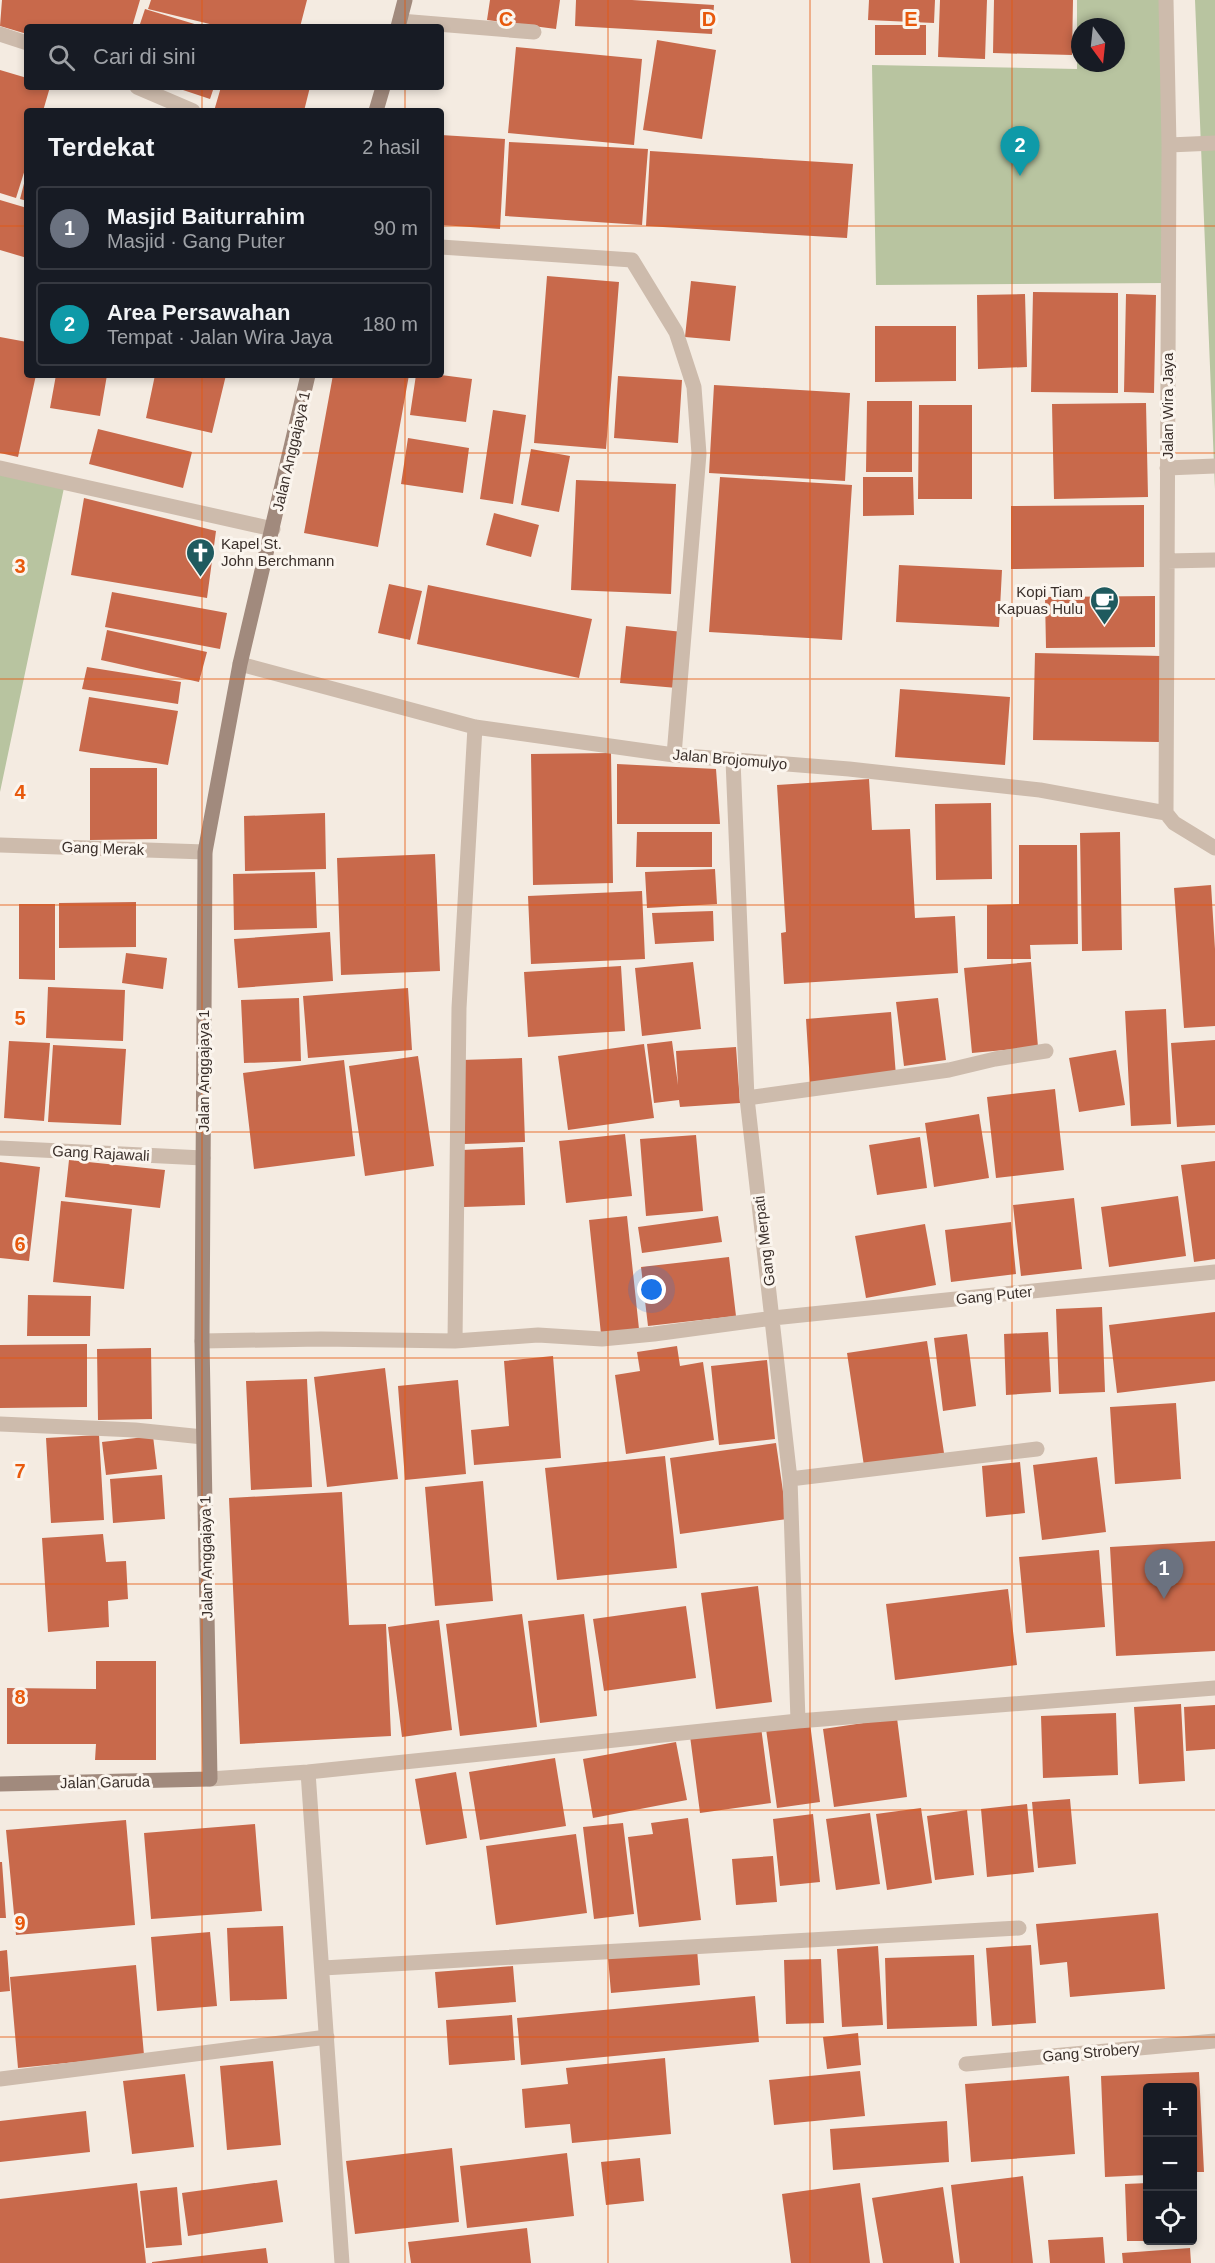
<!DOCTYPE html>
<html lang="id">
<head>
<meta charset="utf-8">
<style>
  :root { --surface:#171b24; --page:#242831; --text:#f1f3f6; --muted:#9ea1a6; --line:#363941; --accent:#92aeb2 }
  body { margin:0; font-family:Arial,sans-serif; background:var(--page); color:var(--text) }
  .controls { position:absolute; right:18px; bottom:18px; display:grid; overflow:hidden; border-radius:6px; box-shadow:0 3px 9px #0003 }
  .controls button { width:54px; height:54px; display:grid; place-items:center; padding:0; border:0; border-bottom:2px solid var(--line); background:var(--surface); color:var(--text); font:30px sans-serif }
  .compass { position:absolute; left:1071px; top:18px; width:54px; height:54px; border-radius:50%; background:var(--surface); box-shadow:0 3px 9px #0003; rotate:165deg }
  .you { position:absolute; left:652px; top:1290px; width:21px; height:21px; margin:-15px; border:4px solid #fff; border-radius:50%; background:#1a73e8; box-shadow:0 0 0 9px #1a73e833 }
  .badge { display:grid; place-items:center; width:39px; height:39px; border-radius:50%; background:var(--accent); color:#fff; font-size:20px; font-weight:700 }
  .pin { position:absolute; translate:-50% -50px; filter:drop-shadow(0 2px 3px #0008) }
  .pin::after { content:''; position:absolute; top:32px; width:21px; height:18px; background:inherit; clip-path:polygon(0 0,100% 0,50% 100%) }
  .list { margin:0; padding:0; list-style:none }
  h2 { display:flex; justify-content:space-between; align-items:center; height:78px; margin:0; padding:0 24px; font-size:26px }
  h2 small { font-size:20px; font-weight:400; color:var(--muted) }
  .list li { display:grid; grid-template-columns:39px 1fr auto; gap:18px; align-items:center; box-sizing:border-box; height:84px; margin:0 12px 12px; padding:0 12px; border:2px solid var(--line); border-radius:6px }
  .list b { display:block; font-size:22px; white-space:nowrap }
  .list p { margin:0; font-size:20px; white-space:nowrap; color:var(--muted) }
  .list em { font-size:20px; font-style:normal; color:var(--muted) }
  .icon { flex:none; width:33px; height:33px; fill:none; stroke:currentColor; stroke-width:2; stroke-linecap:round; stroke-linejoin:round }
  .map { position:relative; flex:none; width:1215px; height:2263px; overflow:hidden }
  .search { position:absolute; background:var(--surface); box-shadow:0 3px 9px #0003; left:24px; top:24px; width:420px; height:66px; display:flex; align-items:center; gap:15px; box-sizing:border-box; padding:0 21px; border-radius:6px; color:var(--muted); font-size:22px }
  .panel { position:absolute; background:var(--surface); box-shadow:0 3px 9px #0003; left:24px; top:108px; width:420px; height:270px; border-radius:6px }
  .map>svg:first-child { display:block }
  .green { fill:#b8c4a0; fill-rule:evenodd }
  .building { fill:#c8694b }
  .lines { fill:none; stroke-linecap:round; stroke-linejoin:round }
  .lane { stroke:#cdbbac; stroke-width:15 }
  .street { stroke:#cdbbac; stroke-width:15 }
  .secondary { stroke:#a18a7d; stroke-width:15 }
  .grid { fill:none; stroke:#e8590c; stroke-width:1.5; stroke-opacity:0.55 }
  .labels { text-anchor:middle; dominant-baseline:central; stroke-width:6; stroke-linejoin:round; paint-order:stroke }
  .street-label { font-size:15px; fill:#3b302b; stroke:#fbf5ee }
  .poi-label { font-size:15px; fill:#3b302b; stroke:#fbf5ee; text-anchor:start }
  .grid-label { font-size:20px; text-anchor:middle; font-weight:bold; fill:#e8590c; stroke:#fbf5ee; stroke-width:6; stroke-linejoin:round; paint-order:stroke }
</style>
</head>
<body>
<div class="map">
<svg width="1215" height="2263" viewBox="0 0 1215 2263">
  <rect width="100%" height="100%" fill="#f4ebe1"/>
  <path class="green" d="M1077,0H1164L1167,283L876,285L872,65L1077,69ZM1080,27H1116V63H1080Z
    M1195,0H1215V489Z
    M0,468L65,483L0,792Z"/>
  <path class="building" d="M2,0H140L132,27H27V34L0,26Z
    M151,0H307L300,27H222L148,9Z
    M490,0H560L556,29L487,20Z
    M576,0H632L714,5L712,34L575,26Z
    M869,0H935L934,23L868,20Z
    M940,0H987L985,59L938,57Z
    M994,0H1073L1072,55L993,53Z
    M145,9L201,26V27H139Z
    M875,25H926V55H875Z
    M657,40L716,50L702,139L643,130Z
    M516,47L642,59L634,145L508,133Z
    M0,70L27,78V87H50L43,111H27V163L16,198L0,193Z
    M174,87H214L210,99Z
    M221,87H310L304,111H214Z
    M441,135L505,139L500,229L441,225Z
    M509,142L648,149L642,225L505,216Z
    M650,151L853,164L847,238L646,226Z
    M26,176H27V201L20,199Z
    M0,200L27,208V258L0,250Z
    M547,276L619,282L606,449L534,443Z
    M691,281L736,286L730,341L685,337Z
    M1033,292L1118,293V393L1031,392Z
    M1025,294L1027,367L978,369L977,295Z
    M1126,294L1156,295L1154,393L1124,392Z
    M875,326H956V381L875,382Z
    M0,337L27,342V375H36L18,457L0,453Z
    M56,375H107L100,416L50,408Z
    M155,375H226L212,433L146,418Z
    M333,375H409L378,547L304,533Z
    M416,375H441L472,379L466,422L410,415Z
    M618,376L682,380L678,443L614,438Z
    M714,385L850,393L845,481L709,473Z
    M867,401H912V472H866Z
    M1146,403L1148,497L1054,499L1052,404Z
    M919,405H972V499H918Z
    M493,410L526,415L513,504L480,499Z
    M98,429L192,452L183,488L89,464Z
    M408,438L469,448L463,493L401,484Z
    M531,449L570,456L559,512L521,505Z
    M720,477L852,485L842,640L709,632Z
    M863,477H913L914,515L863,516Z
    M576,480L676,484L671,594L571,590Z
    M84,498L216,531L207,598L71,575Z
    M1144,505V567L1011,569V506Z
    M494,513L539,525L531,557L486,545Z
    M899,565L1002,570L999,627L896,622Z
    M389,584L422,591L410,640L378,633Z
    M428,585L592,619L579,678L417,644Z
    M112,592L227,613L220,649L105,627Z
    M1155,596V647L1046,648L1045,597Z
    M626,626L683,632L677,688L620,683Z
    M107,630L207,652L199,682L101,660Z
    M1035,653L1161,656L1159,742L1033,740Z
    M87,667L181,682L178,704L82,689Z
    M900,689L1010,697L1005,765L895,757Z
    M89,697L178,711L168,765L79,751Z
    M611,753L613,883L533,885L531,754Z
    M617,764L716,769L720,824H617Z
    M90,768H157V839L90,840Z
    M869,779L872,830L910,829L915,918L955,916L958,973L784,984L781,933L786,932L777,785Z
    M991,803L992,879L936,880L935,804Z
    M325,813L326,869L245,871L244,816Z
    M637,832H712V867H636Z
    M1120,832L1122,950L1082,951L1080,833Z
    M1019,845H1077L1078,944L1030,945L1031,959H987V905L1019,904Z
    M435,854L440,971L341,975L337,858Z
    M715,869L717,904L647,908L645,872Z
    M315,872L317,928L234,930L233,874Z
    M1211,885L1215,949V1026L1184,1028L1174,888Z
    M642,891L645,959L531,964L528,896Z
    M136,902V947L59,948V903Z
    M19,904H55V980L19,979Z
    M713,911L714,941L655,944L652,913Z
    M330,932L333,981L238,988L234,939Z
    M126,953L167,958L163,989L122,983Z
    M693,962L701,1029L642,1036L635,968Z
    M1031,962L1038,1047L972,1053L964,968Z
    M621,966L625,1031L528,1037L524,972Z
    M48,987L125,990L123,1041L46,1038Z
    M408,988L412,1050L308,1058L303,996Z
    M299,998L301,1061L244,1063L241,1000Z
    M938,998L946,1060L904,1066L896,1002Z
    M1166,1009L1171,1124L1131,1126L1125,1011Z
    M891,1012L896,1076L810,1083L806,1019Z
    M1215,1040V1125L1177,1127L1171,1043Z
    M9,1041L50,1043L44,1121L4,1118Z
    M672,1041L678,1085L676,1051L736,1047L740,1103L680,1107L679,1100L654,1103L647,1044Z
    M644,1044L654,1118L568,1130L558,1056Z
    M53,1045L126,1049L121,1125L48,1122Z
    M1116,1050L1125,1105L1079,1112L1069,1058Z
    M418,1056L434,1166L365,1176L349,1066Z
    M522,1058L525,1142L464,1144L461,1060Z
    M344,1060L355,1156L254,1169L243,1073Z
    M1055,1089L1064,1170L996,1178L987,1097Z
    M979,1114L989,1178L934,1187L925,1123Z
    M625,1134L632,1196L566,1203L559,1141Z
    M696,1135L703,1211L646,1216L640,1139Z
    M920,1137L927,1188L877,1195L869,1145Z
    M523,1147L525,1205L464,1207L462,1150Z
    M69,1160L165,1170L160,1208L65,1197Z
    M1215,1161V1259L1194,1262L1181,1165Z
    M0,1162L40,1167L29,1261L0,1258Z
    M1178,1196L1186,1256L1109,1267L1101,1207Z
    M1074,1198L1082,1269L1021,1276L1013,1205Z
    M61,1201L132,1209L124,1289L53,1282Z
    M627,1216L639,1329L601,1334L589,1220Z
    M718,1216L722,1242L642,1253L638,1227Z
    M1011,1222L1016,1274L951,1282L945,1230Z
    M925,1224L936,1285L866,1298L855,1236Z
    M729,1257L736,1316L648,1326L641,1267Z
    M28,1295L91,1296L90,1336H27Z
    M1102,1307L1105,1392L1059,1394L1056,1309Z
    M1215,1312V1381L1117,1393L1109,1325Z
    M1048,1332L1051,1392L1006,1395L1004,1334Z
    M967,1334L976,1406L943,1411L934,1338Z
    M927,1341L944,1453L864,1466L847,1353Z
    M87,1344V1407L0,1408V1345Z
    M677,1346L680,1366L703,1362L714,1440L626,1454L615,1375L640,1371L637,1352Z
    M151,1348L152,1419L98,1420L97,1349Z
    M553,1356L561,1458L474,1465L471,1430L509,1426L504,1361Z
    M767,1360L775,1439L719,1445L711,1366Z
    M385,1368L398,1479L327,1487L314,1377Z
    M307,1379L312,1487L251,1490L246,1381Z
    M458,1380L466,1474L405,1480L398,1386Z
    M1176,1403L1181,1479L1115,1484L1110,1407Z
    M99,1435L104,1520L51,1523L46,1438Z
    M153,1436L157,1469L106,1475L102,1442Z
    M776,1443L787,1519L680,1534L670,1458Z
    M665,1456L677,1568L557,1580L545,1468Z
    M1097,1457L1106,1532L1042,1540L1033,1465Z
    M1020,1462L1025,1513L986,1517L982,1466Z
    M162,1475L165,1519L113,1523L110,1479Z
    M483,1481L493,1601L435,1606L425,1487Z
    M342,1492L349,1625L386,1624L391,1736L240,1744L229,1498Z
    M103,1534L106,1562L126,1561L128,1599L108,1601L109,1627L48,1632L42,1538Z
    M1215,1541V1651L1116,1656L1110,1547Z
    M1099,1550L1105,1627L1026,1633L1019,1557Z
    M758,1586L772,1702L716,1709L701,1593Z
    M1008,1589L1017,1665L895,1680L886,1604Z
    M686,1606L696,1678L604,1691L593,1619Z
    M522,1614L537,1727L460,1736L446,1624Z
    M584,1614L597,1716L540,1723L528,1621Z
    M439,1620L452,1730L402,1737L388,1627Z
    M96,1661H156V1760H95L96,1744H7V1688L96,1689Z
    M1181,1704L1185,1781L1139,1784L1134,1707Z
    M1215,1705V1749L1186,1751L1184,1707Z
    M1116,1713L1118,1775L1043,1778L1041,1716Z
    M897,1718L907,1797L834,1807L823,1729Z
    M810,1723L820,1802L777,1808L766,1729Z
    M761,1727L771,1803L700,1813L690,1736Z
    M676,1742L687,1800L593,1818L583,1759Z
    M555,1758L566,1826L480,1840L469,1772Z
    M456,1772L467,1838L426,1845L415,1779Z
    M1070,1799L1076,1864L1038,1868L1032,1802Z
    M1027,1804L1034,1872L987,1877L981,1809Z
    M921,1808L932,1883L887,1890L876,1814Z
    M967,1810L974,1875L935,1880L927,1816Z
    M870,1813L880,1884L836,1890L826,1819Z
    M813,1814L820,1882L780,1886L773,1819Z
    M688,1818L701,1920L639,1927L628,1837L653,1834L651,1823Z
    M126,1820L135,1925L16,1935L6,1830Z
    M623,1823L634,1914L594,1919L583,1827Z
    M255,1824L262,1911L151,1919L144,1833Z
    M576,1834L587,1913L496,1925L486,1846Z
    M773,1856L777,1902L736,1905L732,1859Z
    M0,1862H2L6,1918H0Z
    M1158,1913L1165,1989L1070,1997L1067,1962L1040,1965L1036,1924Z
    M283,1926L287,1999L230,2001L227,1928Z
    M210,1932L217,2006L157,2011L151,1937Z
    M1031,1945L1036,2023L992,2026L986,1948Z
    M878,1946L883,2025L842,2027L837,1949Z
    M697,1949L700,1985L611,1993L608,1957Z
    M7,1950L10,1991L0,1992V1951Z
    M974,1955L977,2026L887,2029L885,1958Z
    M821,1959L824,2023L786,2024L784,1960Z
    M136,1965L144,2055L18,2068L10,1977Z
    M513,1966L516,2002L438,2008L435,1972Z
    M755,1996L759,2042L521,2065L517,2018Z
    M512,2015L515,2060L449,2065L446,2020Z
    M858,2033L861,2065L827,2069L823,2037Z
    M665,2058L671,2134L572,2143L570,2124L525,2128L522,2089L568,2084L566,2068Z
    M273,2061L281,2145L227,2150L220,2066Z
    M860,2071L865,2116L774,2125L769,2080Z
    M1199,2072L1204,2172H1192V2088H1148V2175L1105,2177L1101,2076Z
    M185,2074L194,2147L132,2154L123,2081Z
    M1069,2076L1075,2154L971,2162L965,2084Z
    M86,2111L90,2152L0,2162V2121Z
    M947,2121L949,2162L833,2170L830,2129Z
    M452,2148L459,2222L355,2234L346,2161Z
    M567,2153L574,2216L467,2228L460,2166Z
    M640,2158L644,2201L606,2205L601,2162Z
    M1023,2176L1033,2263H960L951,2185Z
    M277,2180L283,2222L188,2236L182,2193Z
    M137,2183L146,2263H0V2199Z
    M860,2183L870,2263H791L782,2194Z
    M1148,2183V2241H1127L1125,2184Z
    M177,2187L182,2245L146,2248L140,2191Z
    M943,2187L954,2263H883L872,2198Z
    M527,2228L531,2263H411L408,2242Z
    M1103,2237L1105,2263H1050L1048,2240Z
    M266,2248L268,2263H152V2262Z
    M1190,2248L1191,2263H1123L1122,2253Z"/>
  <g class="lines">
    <path class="lane" d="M441,247L632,260L676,332L694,387L699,454L674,755"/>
    <path class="street" d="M400,21L534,32
      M0,34L27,43
      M137,87L193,111
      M1169,145L1215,143
      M0,468L273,529
      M1167,468L1215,466
      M1167,561L1215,560
      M240,664L475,727L674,755L849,769L1040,790L1166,813L1174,823L1215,848
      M733,760L747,1098L790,1479L798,1721
      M1166,813L1169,145L1166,0
      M0,845L205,852
      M747,1098L949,1070L995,1059L1046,1051
      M0,1148L203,1158
      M202,1341L321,1339L455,1341L538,1335L602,1339L654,1334L773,1318L1215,1272
      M455,1341L459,1008L475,727
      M0,1424L135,1430L203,1437
      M790,1479L1037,1449
      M308,1772L342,2263
      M210,1779L308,1772L798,1721L1215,1688
      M323,1968L1019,1928
      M966,2064L1215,2041
      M0,2079L327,2037"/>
    <path class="secondary" d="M398,27L405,0
      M376,111L383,87
      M0,1784L210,1779L202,1341L205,852L240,664L308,375"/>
  </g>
  <path class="grid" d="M202,0V27M405,0V27M608,0V2263M810,0V2263M1012,0V2263M202,87V111M405,87V111M0,226H27M441,226H1215M202,375V2263M405,375V2263M0,453H1215M0,679H1215M0,905H1215M0,1132H1215M0,1358H1215M0,1584H1215M0,1810H1215M0,2037H1215"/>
  <defs>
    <symbol id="church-pin" viewBox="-11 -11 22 30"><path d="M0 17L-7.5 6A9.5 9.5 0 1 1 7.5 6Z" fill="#1f5a5e" stroke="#fbf5ee"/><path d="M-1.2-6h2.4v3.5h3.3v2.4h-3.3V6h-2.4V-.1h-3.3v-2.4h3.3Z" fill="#fff"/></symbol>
    <symbol id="cafe-pin" viewBox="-11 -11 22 30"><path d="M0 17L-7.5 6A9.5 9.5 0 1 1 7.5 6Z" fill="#1f5a5e" stroke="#fbf5ee"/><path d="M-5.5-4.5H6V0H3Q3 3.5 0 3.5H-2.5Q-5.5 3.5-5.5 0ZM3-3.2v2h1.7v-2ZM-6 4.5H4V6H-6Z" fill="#fff"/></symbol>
  </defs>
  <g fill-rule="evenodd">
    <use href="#church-pin" x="184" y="536" width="33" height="45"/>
    <use href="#cafe-pin" x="1088" y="584" width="33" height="45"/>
  </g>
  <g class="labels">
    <g class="street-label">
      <text transform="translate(1167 406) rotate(-90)">Jalan Wira Jaya</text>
      <text transform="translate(291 451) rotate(-77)">Jalan Anggajaya 1</text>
      <text transform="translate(730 759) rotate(5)">Jalan Brojomulyo</text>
      <text transform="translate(103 848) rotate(2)">Gang Merak</text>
      <text transform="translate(203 1071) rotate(-90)">Jalan Anggajaya 1</text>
      <text transform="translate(101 1153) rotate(3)">Gang Rajawali</text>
      <text transform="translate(764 1241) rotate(-97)">Gang Merpati</text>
      <text transform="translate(994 1295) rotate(-6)">Gang Puter</text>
      <text transform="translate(206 1557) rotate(-91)">Jalan Anggajaya 1</text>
      <text transform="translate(105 1782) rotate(-1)">Jalan Garuda</text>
      <text transform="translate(1091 2052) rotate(-5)">Gang Strobery</text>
    </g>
    <g class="poi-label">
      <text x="221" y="543">Kapel St.<tspan x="221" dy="17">John Berchmann</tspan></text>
      <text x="1083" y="591" text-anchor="end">Kopi Tiam<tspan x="1083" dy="17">Kapuas Hulu</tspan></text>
    </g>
  </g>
  <g class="grid-label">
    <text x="506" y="26">C</text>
    <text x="709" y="26">D</text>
    <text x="911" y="26">E</text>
    <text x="20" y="573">3</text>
    <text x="20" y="799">4</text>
    <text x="20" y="1025">5</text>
    <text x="20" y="1251">6</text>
    <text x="20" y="1478">7</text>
    <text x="20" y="1704">8</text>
    <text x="20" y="1930">9</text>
  </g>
</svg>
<div class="controls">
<button>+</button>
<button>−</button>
<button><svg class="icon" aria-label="locate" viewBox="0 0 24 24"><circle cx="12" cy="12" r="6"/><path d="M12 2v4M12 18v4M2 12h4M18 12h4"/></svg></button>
</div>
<svg class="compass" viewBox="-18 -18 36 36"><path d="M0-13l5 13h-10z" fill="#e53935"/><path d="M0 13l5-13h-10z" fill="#9ea1a6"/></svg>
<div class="you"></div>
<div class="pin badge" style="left:1164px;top:1599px;background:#6b7280">1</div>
<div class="pin badge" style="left:1020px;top:176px;background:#0f9aa8">2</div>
<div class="search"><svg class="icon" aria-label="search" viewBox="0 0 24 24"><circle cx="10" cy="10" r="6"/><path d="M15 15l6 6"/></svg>Cari di sini</div>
<section class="panel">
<h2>Terdekat<small>2 hasil</small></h2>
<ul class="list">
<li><span class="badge" style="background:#6b7280">1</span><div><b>Masjid Baiturrahim</b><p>Masjid · Gang Puter</p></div><em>90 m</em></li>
<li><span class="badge" style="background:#0f9aa8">2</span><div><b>Area Persawahan</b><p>Tempat · Jalan Wira Jaya</p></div><em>180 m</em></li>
</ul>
</section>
</div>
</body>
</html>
